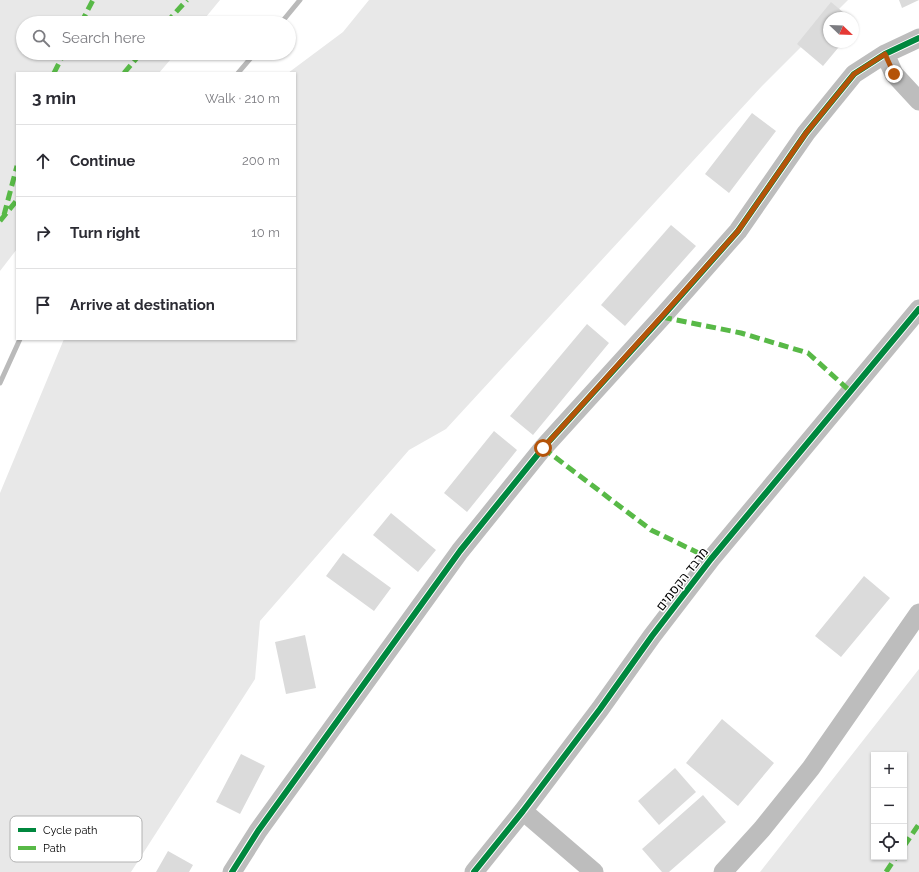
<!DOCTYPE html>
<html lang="en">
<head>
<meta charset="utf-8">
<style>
  :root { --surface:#fff; --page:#f2f2f3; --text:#2b2b33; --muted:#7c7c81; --line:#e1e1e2 }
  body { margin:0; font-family:Raleway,Heebo,sans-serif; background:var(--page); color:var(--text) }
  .controls { position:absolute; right:12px; bottom:12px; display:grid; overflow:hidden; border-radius:0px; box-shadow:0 1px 3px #0004 }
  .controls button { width:36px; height:36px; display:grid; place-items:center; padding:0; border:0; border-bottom:1px solid var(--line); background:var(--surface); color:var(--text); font:20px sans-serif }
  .compass { position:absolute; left:823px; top:12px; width:36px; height:36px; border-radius:50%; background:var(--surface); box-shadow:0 1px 3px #0004; rotate:113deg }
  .stop { position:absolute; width:12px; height:12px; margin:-9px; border:3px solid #b45309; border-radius:50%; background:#fff }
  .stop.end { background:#b45309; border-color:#fff; box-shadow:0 1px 4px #0008 }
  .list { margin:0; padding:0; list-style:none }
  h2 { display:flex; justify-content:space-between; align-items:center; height:52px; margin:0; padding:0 16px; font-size:17px }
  h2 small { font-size:13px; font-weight:400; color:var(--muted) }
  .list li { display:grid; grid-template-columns:26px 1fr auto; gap:12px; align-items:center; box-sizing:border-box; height:72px; padding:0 16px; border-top:1px solid var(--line) }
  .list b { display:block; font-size:15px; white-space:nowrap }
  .list em { font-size:13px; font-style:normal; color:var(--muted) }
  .icon { flex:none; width:22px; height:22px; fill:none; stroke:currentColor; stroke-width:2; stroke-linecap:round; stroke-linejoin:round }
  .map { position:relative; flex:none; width:919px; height:872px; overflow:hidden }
  .search { position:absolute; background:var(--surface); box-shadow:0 1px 3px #0004; left:16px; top:16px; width:280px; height:44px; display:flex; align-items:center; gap:10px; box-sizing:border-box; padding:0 14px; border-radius:22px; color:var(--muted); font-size:15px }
  .panel { position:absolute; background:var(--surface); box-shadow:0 1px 3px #0004; left:16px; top:72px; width:280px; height:268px; border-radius:0px }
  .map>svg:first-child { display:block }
  .green { fill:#e8e8e8; fill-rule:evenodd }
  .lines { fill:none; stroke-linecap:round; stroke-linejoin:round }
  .stream { stroke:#bababa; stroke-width:5 }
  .building { fill:#dbdbdb }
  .street { stroke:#bdbdbd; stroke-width:19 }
  .quiet { stroke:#58b947; stroke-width:5; stroke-dasharray:10 5; stroke-linecap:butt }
  .cycleway-casing { stroke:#fff; stroke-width:8 }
  .cycleway { stroke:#00873e; stroke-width:6 }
  .route { stroke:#b45309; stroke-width:5 }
  .labels { text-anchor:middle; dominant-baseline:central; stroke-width:3; stroke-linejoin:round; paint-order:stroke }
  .street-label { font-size:13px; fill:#000; stroke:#fff }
  .key { fill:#fff; stroke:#b2b2b2; stroke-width:1 }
  .key-label { font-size:11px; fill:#000 }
</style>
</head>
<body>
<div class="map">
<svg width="919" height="872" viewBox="0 0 919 872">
  <rect width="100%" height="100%" fill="#fff"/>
  <path class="green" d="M0,0H220L201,23H23V53H176L159,73H17V249L0,271Z
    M369,0H848L762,86L446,429L409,450L260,621L255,679L131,872H0V493L64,339H295V73H288L343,32Z
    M919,669V872H760ZM874,755H904V857H874Z"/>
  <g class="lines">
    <path class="stream" d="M281,23L300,0
      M238,73L255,53
      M0,383L20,339"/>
  </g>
  <path class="building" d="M899,0H919L902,8Z
    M831,2L850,18H829V42H843L823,66L797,44Z
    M752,113L776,131L729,193L705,174Z
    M671,225L696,246L625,326L601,305Z
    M587,324L609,343L533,435L510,416Z
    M494,431L517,450L467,512L444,493Z
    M391,513L436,550L418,572L373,535Z
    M343,553L391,588L374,611L326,576Z
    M864,576L890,598L841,657L815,636Z
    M305,635L316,688L286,694L275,642Z
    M722,719L774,763L738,806L686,763Z
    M241,754L265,766L240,814L216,802Z
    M675,768L696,792L659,825L638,801Z
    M703,795L726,822L669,872H662L642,849Z
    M168,851L193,865L189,872H156Z"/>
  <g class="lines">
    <path class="street" d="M885,54L894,74L919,101
      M523,811L594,872
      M232,872L258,831L460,551L543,448L662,317L738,231L806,133L854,74L885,54L919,38
      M474,872L523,811L600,709L652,636L711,559L919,309
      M723,872L762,829L811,768L919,613"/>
    <path class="quiet" d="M81,23L93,0
      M166,23L187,0
      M54,73L64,53
      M124,73L141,53
      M4,215L17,166
      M0,221L17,200
      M662,317L741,333L808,353L851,392
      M543,448L651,530L711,559
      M904,846L919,824
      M886,872L896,857"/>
    <defs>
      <path id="cycleway" d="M232,872L258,831L460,551L543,448L662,317L738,231L806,133L854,74L885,54L919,38
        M474,872L523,811L600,709L652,636L711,559L919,309"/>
    </defs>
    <use href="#cycleway" class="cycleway-casing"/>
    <use href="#cycleway" class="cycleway"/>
  </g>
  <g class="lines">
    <path class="route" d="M543,448L662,316L738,231L806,133L854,74L885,54L894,74"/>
  </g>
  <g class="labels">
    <g class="street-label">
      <text transform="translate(682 579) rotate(-52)">מרבד הקסמים</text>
    </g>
  </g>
  <rect x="10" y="816" width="132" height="46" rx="6" class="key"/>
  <rect x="18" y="828" width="18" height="4" fill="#00873e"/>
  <rect x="18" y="846" width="18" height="4" fill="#58b947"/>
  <g class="key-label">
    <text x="43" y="834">Cycle path</text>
    <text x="43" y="852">Path</text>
  </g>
</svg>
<div class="controls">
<button>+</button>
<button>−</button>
<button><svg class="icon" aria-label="locate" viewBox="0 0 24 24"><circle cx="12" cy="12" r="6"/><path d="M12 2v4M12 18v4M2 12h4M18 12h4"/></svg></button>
</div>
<svg class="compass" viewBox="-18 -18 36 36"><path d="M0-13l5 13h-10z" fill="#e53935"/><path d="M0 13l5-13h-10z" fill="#7c7c81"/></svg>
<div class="stop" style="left:543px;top:448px"></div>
<div class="stop end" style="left:894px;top:74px"></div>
<div class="search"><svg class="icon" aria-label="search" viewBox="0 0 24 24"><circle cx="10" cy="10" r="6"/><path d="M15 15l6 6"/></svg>Search here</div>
<section class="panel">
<h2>3 min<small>Walk · 210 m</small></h2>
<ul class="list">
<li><svg class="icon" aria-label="ahead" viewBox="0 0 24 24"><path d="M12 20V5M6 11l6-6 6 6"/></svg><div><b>Continue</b></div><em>200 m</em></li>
<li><svg class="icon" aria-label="right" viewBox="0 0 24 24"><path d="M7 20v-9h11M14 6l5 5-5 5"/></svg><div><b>Turn right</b></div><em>10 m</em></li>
<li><svg class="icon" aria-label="arrive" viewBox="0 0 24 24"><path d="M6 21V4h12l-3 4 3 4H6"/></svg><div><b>Arrive at destination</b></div></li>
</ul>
</section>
</div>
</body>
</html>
